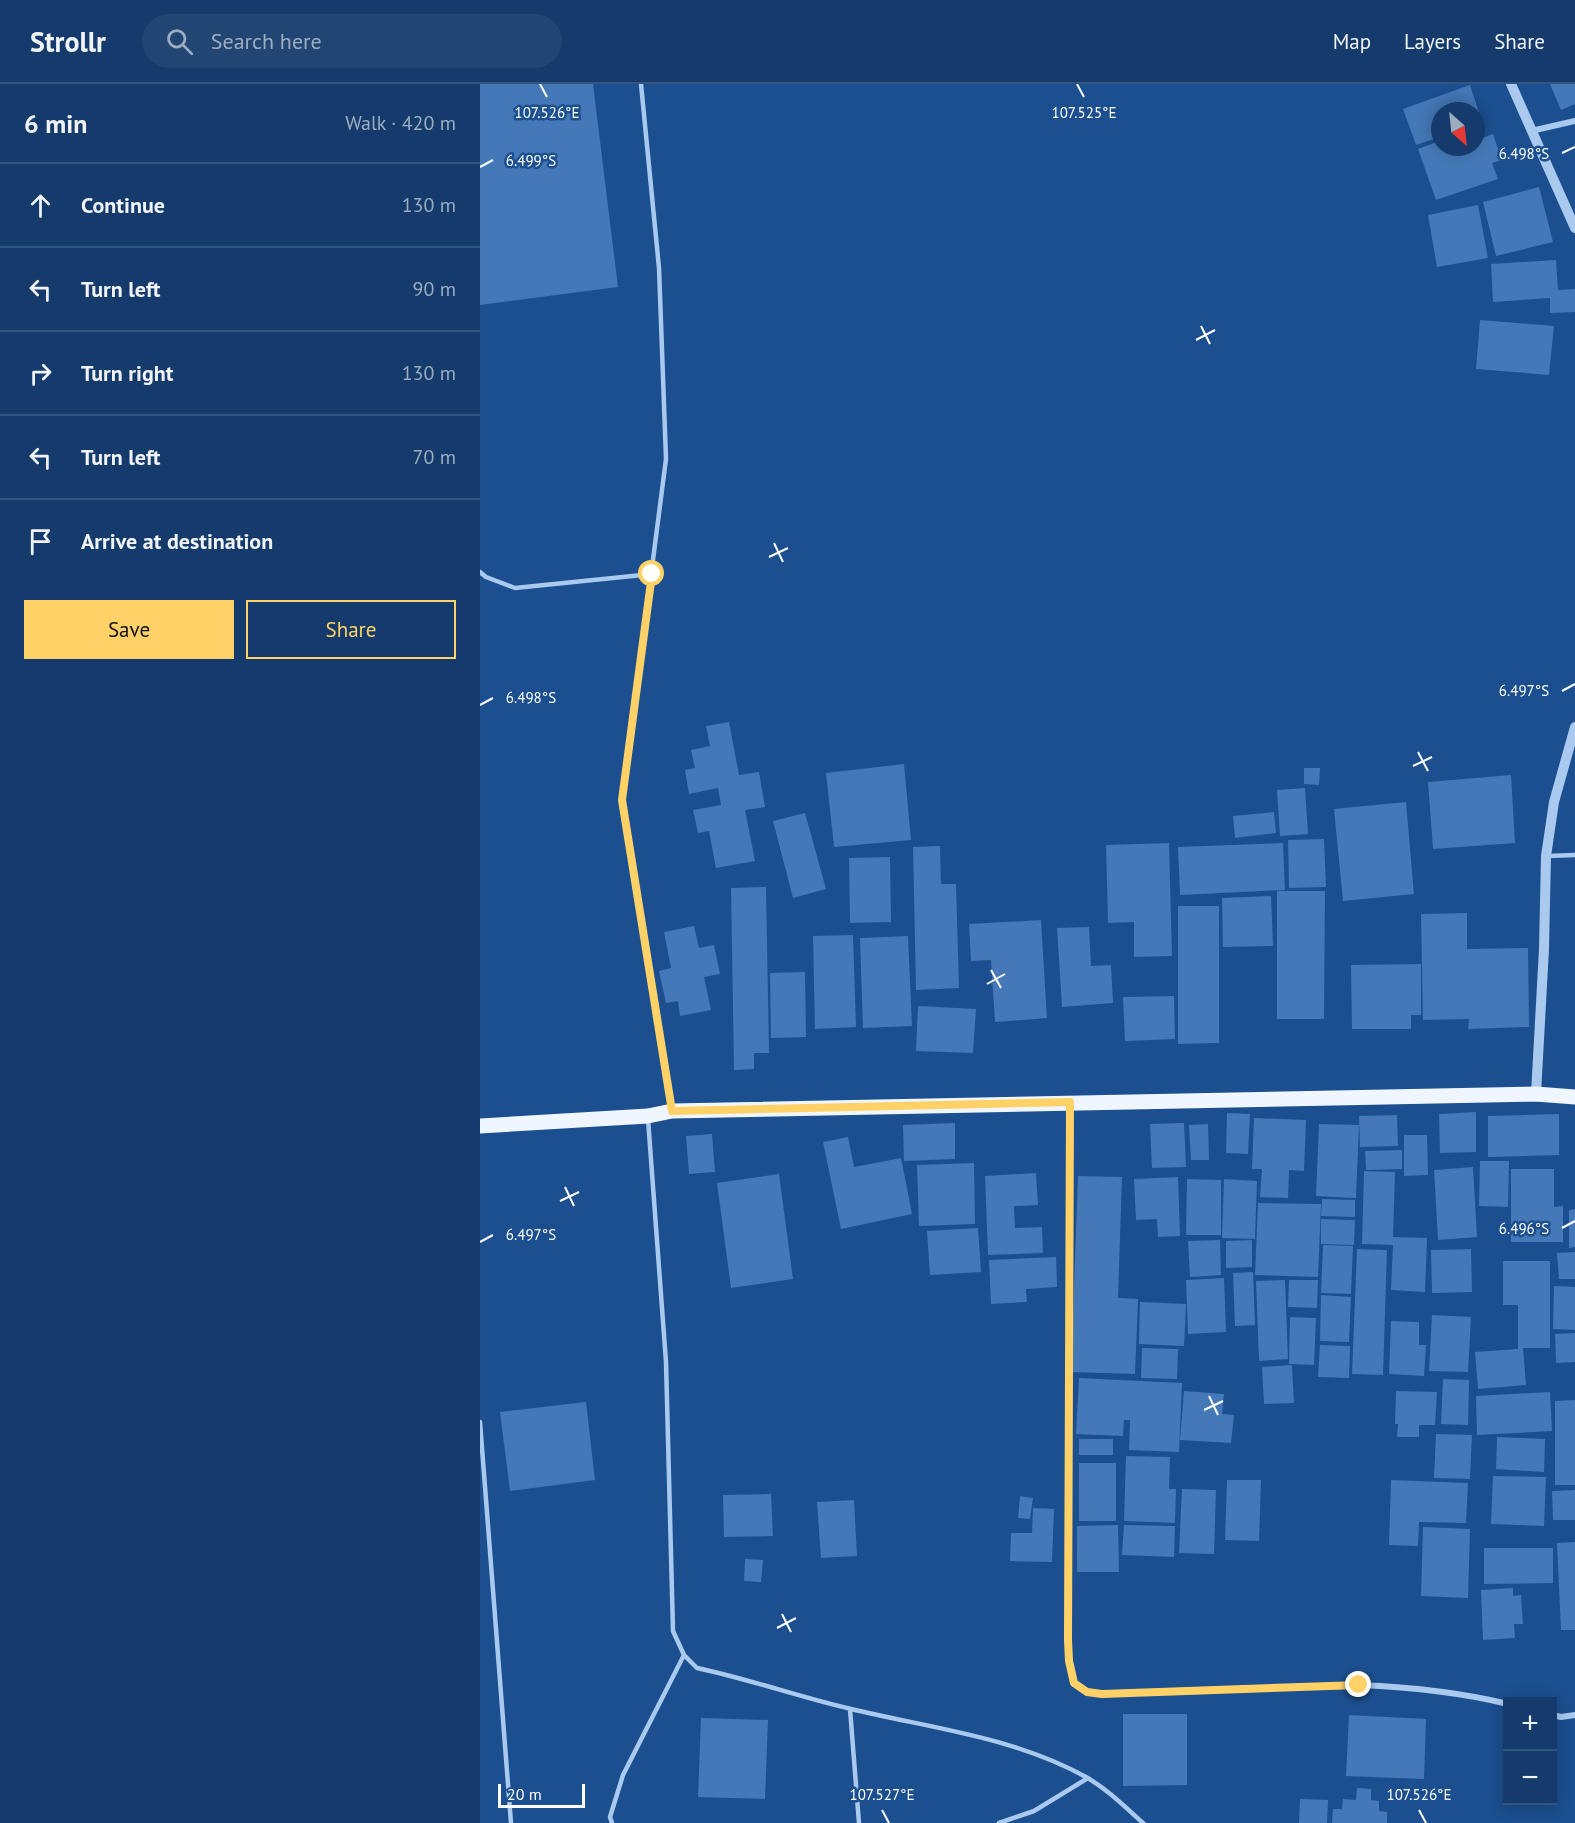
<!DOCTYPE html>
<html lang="en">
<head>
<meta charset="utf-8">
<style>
  :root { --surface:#143b6b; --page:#214673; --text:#f1f3f6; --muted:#9dadc1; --line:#33557e; --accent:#ffd166 }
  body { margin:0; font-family:"PT Sans",sans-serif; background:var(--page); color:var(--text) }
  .controls { position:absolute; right:18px; bottom:18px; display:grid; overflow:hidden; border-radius:0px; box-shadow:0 3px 15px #0003 }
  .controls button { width:54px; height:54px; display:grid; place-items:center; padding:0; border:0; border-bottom:2px solid var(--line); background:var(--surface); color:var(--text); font:30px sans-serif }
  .compass { position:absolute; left:951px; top:18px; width:54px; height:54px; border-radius:50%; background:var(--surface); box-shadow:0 3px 15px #0003; rotate:153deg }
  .scale { position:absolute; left:18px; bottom:15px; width:87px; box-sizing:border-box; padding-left:6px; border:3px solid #fff; border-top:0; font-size:16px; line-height:21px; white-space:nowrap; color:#fff; -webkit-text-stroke:4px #1b4f8f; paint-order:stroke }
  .stop { position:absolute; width:18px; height:18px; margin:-14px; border:4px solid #ffd166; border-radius:50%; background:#fff }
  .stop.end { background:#ffd166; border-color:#fff; box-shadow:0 2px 6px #0008 }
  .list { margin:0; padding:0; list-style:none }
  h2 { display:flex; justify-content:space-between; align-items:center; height:78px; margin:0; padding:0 24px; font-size:26px }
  h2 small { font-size:20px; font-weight:400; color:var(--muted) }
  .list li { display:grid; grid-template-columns:39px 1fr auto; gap:18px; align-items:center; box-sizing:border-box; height:84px; padding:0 24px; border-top:2px solid var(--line) }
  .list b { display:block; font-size:22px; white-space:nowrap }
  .list em { font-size:20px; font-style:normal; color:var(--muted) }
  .actions { display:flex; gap:12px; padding:18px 24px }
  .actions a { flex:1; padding:14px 0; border:2px solid var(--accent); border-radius:0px; text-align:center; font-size:21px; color:var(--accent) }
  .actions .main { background:var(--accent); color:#111 }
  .icon { flex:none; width:33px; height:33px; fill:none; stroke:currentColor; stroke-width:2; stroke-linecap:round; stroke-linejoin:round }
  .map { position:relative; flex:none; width:1095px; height:1739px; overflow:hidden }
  header { display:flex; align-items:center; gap:36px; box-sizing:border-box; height:84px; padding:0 30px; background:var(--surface); border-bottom:2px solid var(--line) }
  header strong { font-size:28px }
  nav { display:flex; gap:33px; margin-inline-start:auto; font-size:21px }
  .search { width:420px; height:54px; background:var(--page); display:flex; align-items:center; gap:15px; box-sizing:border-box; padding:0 21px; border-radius:33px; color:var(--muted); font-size:22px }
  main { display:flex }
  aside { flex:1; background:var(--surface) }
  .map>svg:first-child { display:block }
  .building { fill:#4478b7 }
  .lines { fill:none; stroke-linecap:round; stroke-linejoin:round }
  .service { stroke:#a9c9ee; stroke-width:4.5 }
  .minor { stroke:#a9c9ee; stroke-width:6 }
  .tertiary { stroke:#a9c9ee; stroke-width:10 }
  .primary { stroke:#f0f6ff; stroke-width:15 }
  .route { stroke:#ffd166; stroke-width:8 }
  .ticks { fill:none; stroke:#fff; stroke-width:2 }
  .ticks-label { font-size:15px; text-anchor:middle; fill:#fff; stroke:#1b4f8f; stroke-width:5; stroke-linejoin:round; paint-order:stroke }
</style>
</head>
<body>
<header>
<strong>Strollr</strong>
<div class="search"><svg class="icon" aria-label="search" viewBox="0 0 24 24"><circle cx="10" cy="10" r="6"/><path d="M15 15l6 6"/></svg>Search here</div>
<nav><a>Map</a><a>Layers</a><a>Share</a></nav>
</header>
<main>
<aside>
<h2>6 min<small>Walk · 420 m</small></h2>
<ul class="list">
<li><svg class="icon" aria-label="ahead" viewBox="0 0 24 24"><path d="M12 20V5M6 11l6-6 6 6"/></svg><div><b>Continue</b></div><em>130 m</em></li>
<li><svg class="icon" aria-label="left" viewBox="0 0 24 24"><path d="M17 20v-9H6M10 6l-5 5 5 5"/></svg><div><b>Turn left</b></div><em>90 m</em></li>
<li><svg class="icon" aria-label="right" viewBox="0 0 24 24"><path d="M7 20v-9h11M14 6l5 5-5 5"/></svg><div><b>Turn right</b></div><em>130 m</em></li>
<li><svg class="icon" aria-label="left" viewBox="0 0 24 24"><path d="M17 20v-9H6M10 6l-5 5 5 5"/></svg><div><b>Turn left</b></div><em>70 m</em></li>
<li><svg class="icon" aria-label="arrive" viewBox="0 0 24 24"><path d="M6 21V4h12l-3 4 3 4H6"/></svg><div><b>Arrive at destination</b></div></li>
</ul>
<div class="actions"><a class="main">Save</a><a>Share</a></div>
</aside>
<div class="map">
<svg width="1095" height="1739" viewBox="0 0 1095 1739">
  <rect width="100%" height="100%" fill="#1b4f8f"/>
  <path class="building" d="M0,0H113L138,203L0,221Z
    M1070,0H1095V20L1081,26Z
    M990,1L1002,38L996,40V27H960V53L936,61L923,25Z
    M999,43L1003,54L1013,50L1022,76L1012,79L1018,95L956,116L938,65L960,57V63H996V44Z
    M1059,103L1073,158L1016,172L1003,118Z
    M998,121L1008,174L957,183L948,131Z
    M1076,176L1078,206L1095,205V228L1070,229V214L1013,218L1011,180Z
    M1000,236L1074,242L1069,291L996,285Z
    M249,638L259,691L279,688L285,723L265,726L275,777L236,784L229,747L218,749L213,726L241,721L238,704L209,710L205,686L215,684L211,666L230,662L226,642Z
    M424,680L431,756L354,763L346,689Z
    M824,684H840L839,701L824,700Z
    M1031,691L1035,759L953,765L948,698Z
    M825,704L828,750L800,752L797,706Z
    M926,718L934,810L863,817L854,725Z
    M794,728L796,749L755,754L753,732Z
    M325,729L346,805L313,814L293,737Z
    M844,755L846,803L809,804L808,756Z
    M689,759L692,872L654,873V838L628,839L626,761Z
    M803,759L805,806L700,811L698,763Z
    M460,762L461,800H476L479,904L436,906L433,763Z
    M410,773L411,838L370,839L369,774Z
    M286,803L289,969H274V985L254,986L251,804Z
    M797,807H845L844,935H797Z
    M791,812L793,862L743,863L742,814Z
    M698,822H739V959L698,960Z
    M987,829V865L1048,864L1049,943L988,945L989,935L943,936L941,830Z
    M561,836L567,934L515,938L511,876L491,877L489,840Z
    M214,842L219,864L234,861L240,890L224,893L231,926L200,932L198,917L186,919L179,887L191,884L184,848Z
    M609,843L611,882L631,881L633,919L582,923L577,844Z
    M373,851L376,943L335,945L333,852Z
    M428,852L432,942L383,944L380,854Z
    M941,880V931H931V945H872L871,881Z
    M325,888L326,953L291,954L290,889Z
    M694,912L695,955L645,957L643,913Z
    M438,922L496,925L493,969L436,967Z
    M996,1028V1068L960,1069L959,1030Z
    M747,1029L770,1030L768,1070L746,1069Z
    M1079,1030V1071L1008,1073V1032Z
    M917,1031L918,1062L880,1063L879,1032Z
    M774,1034L826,1036L824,1087L809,1086L808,1114L780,1113L782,1085H772Z
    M475,1039V1075L424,1077L423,1041Z
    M704,1039L706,1083L672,1084L670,1040Z
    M728,1040L729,1076H711L709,1041Z
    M839,1040L879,1041L876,1114L836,1112Z
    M232,1050L235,1088L209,1090L206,1052Z
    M924,1051H947L948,1091L924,1092Z
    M368,1053L374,1083L421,1074L432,1130L361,1145L343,1058Z
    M922,1066V1085L886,1086L885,1067Z
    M1000,1077H1029L1028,1123L999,1122Z
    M494,1079L495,1140L439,1142L437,1081Z
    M993,1083L997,1153L958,1156L954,1086Z
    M1031,1085H1074V1123L1083,1122V1158H1031Z
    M884,1087L915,1088L913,1153L947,1154L945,1208L911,1206L913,1161L882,1160Z
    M556,1089L558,1121L534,1122L535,1144L562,1143L563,1169L508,1171L505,1092Z
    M299,1090L313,1195L251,1204L237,1099Z
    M598,1092L642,1093L638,1214L658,1215L655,1290L591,1288Z
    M698,1093L700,1152L678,1153L677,1135L656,1136L654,1095Z
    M707,1095L741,1096V1151H706Z
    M744,1095L777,1097L775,1155L742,1154Z
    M842,1115L875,1116V1133L841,1132Z
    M778,1119L841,1120L838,1193L775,1191Z
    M1095,1125V1163L1089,1164V1126Z
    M841,1135L875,1136L874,1161L841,1160Z
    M498,1144L501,1188L450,1191L447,1147Z
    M740,1156L741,1191L710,1193L708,1157Z
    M772,1156V1183L746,1184V1157Z
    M843,1161L873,1162L871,1210L841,1209Z
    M877,1165L907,1166L903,1291L872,1290Z
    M991,1165L992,1208L952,1209L951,1166Z
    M1095,1168V1195H1079L1077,1169Z
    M576,1173L577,1203L546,1205L547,1218L511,1220L509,1176Z
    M1023,1177H1070V1264H1043L1046,1301L998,1305L995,1268L1038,1265V1221H1023Z
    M773,1188L775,1241L755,1242L753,1189Z
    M744,1194L746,1248L708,1250L706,1196Z
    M805,1196L808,1275L779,1277L776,1197Z
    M809,1196H838L837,1224L808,1223Z
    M1074,1202L1095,1203V1246L1073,1245Z
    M841,1211L871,1213L869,1258L840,1257Z
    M660,1218L706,1220L704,1262L659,1260Z
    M952,1231L991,1233L988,1288L949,1287Z
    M810,1233L836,1234L834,1281L809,1280Z
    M911,1237L939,1238V1261H946L944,1292L909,1290Z
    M1095,1249V1278L1076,1279L1075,1250Z
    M840,1261L870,1262L869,1294L838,1293Z
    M662,1264L698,1265L697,1295L661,1294Z
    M812,1281L814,1319L784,1320L782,1283Z
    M599,1294L702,1299L699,1368L649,1366L650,1336H644L643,1352L596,1350Z
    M963,1295L989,1296L988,1341L961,1340Z
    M704,1307L744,1310L742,1330L754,1331L751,1359L700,1356Z
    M916,1307L957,1308L955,1341H939V1353H917L918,1340H915Z
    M1070,1308L1072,1347L997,1351L996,1312Z
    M1095,1316V1401H1075V1317Z
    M106,1318L115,1396L30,1407L20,1328Z
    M956,1350L992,1351L990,1395L954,1394Z
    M1017,1353L1065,1355L1064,1388L1016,1385Z
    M599,1355H633V1371H599Z
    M646,1372L690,1373L689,1405H696L695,1439L644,1437Z
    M599,1379H636V1437H599Z
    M1013,1392L1066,1393L1064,1442L1011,1440Z
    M747,1396H781L779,1457L745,1456Z
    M911,1396L988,1399L986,1439L939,1438L938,1462L909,1461Z
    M702,1405L736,1406L734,1470L699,1469Z
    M1095,1406V1436H1073L1072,1407Z
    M291,1410L293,1452L244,1453L243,1411Z
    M540,1412L553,1414L550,1435L538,1434Z
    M374,1416L377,1472L341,1474L337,1418Z
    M553,1424L574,1425L572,1478L530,1477L531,1449H552Z
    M638,1441L639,1488H597V1442Z
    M644,1441L695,1442L694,1473L642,1471Z
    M943,1443L990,1445L988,1514L941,1512Z
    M1095,1458V1546H1081L1077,1459Z
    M1004,1464H1073V1499L1004,1500Z
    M265,1475L283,1476L281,1498L264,1497Z
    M1033,1504V1512L1041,1511L1043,1540H1034L1035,1554L1003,1556L1001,1506Z
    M643,1630H707V1701L643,1702Z
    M869,1631L946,1635L944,1695L866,1692Z
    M221,1634L288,1636L285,1715L218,1713Z
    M877,1704L891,1705V1716L899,1717V1727L907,1728V1739H852L853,1725H862L863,1715L876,1716Z
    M820,1715L848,1716L847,1739H819Z"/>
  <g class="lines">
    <path class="service" d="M161,0L179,184L186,375L142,716L192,1024
      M0,488L6,493L35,504L172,490
      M1068,772L1095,771
      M168,1035L186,1278L193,1547L204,1571L217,1584C269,1595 319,1613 371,1625C450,1644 534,1653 606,1693C627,1705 645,1723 663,1739
      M0,1338L31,1739
      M370,1625L379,1739
      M132,1739L130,1733L143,1691L204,1571
      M519,1739L554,1727L608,1694"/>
    <path class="minor" d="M1051,47L1095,37
      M590,1021L588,1556L589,1577L594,1599L607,1608L623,1610L879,1601C928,1603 979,1608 1028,1620
      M1072,1631L1081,1633L1095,1631"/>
    <path class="tertiary" d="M1031,0L1095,144
      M1056,1010L1064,865L1066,772L1074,718L1095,643"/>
    <path class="primary" d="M0,1042L168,1032L192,1027L1056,1010L1095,1013"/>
  </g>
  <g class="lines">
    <path class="route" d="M172,490L142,716L192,1027L590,1018L588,1556L589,1577L594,1599L607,1608L622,1610L879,1601"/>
  </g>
  <path class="ticks" d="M60,0L67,13M597,0L604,13M1082,69L1095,63M0,83L13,76M721,242L730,260M716,256L735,246M294,459L303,478M289,473L308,464M1082,607L1095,600M0,621L13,614M938,668L948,687M933,682L952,673M511,886L521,904M507,900L525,890M85,1103L94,1122M80,1117L99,1108M1082,1144L1095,1137M0,1158L13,1151M729,1312L738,1331M724,1326L743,1317M302,1530L311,1548M297,1544L316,1534M402,1726L409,1739M939,1726L946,1739"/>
  <g class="ticks-label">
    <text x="67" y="34">107.526°E</text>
    <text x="604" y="34">107.525°E</text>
    <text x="1044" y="75">6.498°S</text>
    <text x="51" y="82">6.499°S</text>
    <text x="1044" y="612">6.497°S</text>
    <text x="51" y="619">6.498°S</text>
    <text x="1044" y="1150">6.496°S</text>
    <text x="51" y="1156">6.497°S</text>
    <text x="402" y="1716">107.527°E</text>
    <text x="939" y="1716">107.526°E</text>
  </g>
</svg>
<div class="controls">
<button>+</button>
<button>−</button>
</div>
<svg class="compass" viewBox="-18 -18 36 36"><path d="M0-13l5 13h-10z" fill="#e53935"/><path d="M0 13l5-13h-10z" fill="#9dadc1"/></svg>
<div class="scale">20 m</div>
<div class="stop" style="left:172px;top:490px"></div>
<div class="stop end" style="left:879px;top:1601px"></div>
</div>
</main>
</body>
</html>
